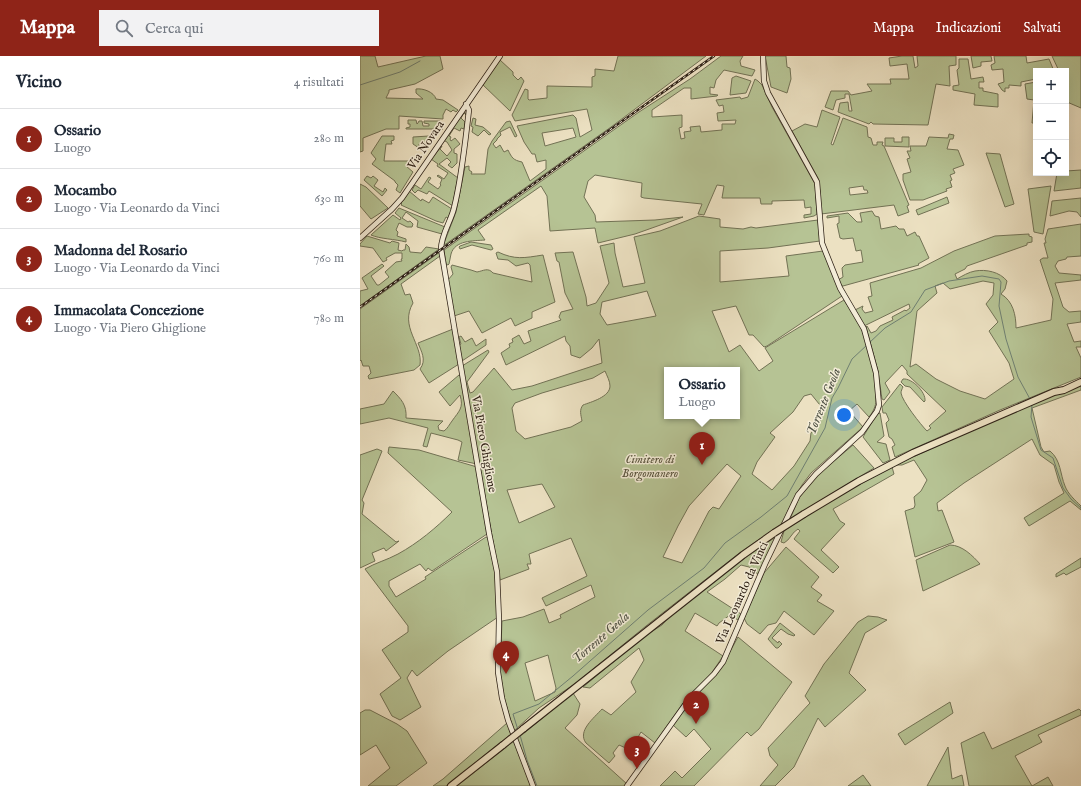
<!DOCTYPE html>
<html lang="it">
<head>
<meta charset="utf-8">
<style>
  :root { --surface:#fff; --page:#f2f2f3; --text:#1f2937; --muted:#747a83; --line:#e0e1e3; --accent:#8f2418 }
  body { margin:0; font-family:"IM FELL English",serif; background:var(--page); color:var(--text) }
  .controls { position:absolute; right:12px; top:12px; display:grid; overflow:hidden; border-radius:0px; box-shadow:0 4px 16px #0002 }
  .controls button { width:36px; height:36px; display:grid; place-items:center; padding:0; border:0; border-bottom:1px solid var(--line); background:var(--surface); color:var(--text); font:20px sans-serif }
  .you { position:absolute; left:484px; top:359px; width:14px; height:14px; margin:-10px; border:3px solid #fff; border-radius:50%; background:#1a73e8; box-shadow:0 0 0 6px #1a73e833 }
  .badge { display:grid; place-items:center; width:26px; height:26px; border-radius:50%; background:var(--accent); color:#fff; font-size:13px; font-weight:700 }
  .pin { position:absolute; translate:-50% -33px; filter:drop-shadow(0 1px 2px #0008) }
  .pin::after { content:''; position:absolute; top:21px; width:14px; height:12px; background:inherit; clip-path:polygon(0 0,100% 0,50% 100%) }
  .popup { position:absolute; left:304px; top:311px; width:76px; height:52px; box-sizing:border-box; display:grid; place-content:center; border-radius:0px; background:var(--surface); filter:drop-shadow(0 1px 3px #0005); font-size:13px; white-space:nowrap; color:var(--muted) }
  .popup b { font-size:15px; color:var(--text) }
  .popup::after { content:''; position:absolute; left:50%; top:100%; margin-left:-8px; border:8px solid transparent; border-top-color:var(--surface) }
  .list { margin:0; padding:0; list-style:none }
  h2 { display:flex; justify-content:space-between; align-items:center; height:52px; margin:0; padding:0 16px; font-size:17px }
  h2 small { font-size:13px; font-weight:400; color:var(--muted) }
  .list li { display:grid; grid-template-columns:26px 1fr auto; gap:12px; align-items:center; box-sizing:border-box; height:60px; padding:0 16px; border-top:1px solid var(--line) }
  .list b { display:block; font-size:15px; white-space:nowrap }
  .list p { margin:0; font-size:13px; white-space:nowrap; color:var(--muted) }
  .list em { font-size:13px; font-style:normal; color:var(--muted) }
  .icon { flex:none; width:22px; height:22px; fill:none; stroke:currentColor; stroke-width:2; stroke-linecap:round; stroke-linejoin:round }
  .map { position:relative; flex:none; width:721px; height:730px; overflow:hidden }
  header { display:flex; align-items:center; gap:24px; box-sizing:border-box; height:56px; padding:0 20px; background:var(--accent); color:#fff }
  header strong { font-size:19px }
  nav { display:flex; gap:22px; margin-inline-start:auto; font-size:14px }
  .search { width:280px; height:36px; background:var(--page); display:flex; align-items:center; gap:10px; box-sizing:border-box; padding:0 14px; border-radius:0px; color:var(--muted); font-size:15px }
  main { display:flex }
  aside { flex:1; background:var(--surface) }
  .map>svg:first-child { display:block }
  .green { fill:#b6c394; stroke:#727255; fill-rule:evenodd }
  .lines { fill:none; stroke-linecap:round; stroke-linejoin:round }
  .stream { stroke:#6f7f71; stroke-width:1 }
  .secondary-casing { stroke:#2e2116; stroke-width:6 }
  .highway-casing { stroke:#2e2116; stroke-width:8 }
  .secondary { stroke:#f3ecd7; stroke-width:4.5 }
  .highway { stroke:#ece1c2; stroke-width:6 }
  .rail-casing { stroke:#2e2116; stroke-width:2.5 }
  .rail { stroke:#f3ecd7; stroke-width:1; stroke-dasharray:3; stroke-linecap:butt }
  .highway-bridge-casing { stroke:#2e2116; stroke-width:8; stroke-linecap:butt }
  .highway-bridge { stroke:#ece1c2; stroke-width:6 }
  .labels { text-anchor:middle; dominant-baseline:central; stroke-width:3; stroke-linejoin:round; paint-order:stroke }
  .street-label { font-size:12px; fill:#2e2116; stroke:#f3ecd7 }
  .park-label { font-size:12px; font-style:italic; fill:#57523c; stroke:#f3ecd7 }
  .water-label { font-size:13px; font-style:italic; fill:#4e5043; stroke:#f3ecd7 }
</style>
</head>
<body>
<header>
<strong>Mappa</strong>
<div class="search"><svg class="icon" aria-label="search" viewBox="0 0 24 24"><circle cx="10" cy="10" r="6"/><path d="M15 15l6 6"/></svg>Cerca qui</div>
<nav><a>Mappa</a><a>Indicazioni</a><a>Salvati</a></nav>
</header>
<main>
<aside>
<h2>Vicino<small>4 risultati</small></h2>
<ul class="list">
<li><span class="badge">1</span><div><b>Ossario</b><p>Luogo</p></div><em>280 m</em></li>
<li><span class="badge">2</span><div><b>Mocambo</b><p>Luogo · Via Leonardo da Vinci</p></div><em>630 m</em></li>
<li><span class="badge">3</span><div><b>Madonna del Rosario</b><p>Luogo · Via Leonardo da Vinci</p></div><em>760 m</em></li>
<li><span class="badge">4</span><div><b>Immacolata Concezione</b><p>Luogo · Via Piero Ghiglione</p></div><em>780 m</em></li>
</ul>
</aside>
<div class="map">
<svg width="721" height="730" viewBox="0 0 721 730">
  <rect width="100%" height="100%" fill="#ece1c2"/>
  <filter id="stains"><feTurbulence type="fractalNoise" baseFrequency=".005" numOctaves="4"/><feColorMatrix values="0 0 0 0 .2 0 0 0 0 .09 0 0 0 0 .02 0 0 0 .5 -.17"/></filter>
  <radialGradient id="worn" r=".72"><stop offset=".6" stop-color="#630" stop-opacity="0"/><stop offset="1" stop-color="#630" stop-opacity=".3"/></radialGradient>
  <path class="green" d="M0,0H15L18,11L66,0H80L83,13L55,28L29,34V36L26,42L63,43L56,37V33C63,32 74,36 76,43L83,44L98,54L96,56L93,54L91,56L86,53L83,59V63L39,60V73H26L3,82V95L0,96Z
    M258,0H346L251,71L83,190L96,156L105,111L109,110V114L112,116L111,118H125L128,93L132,85L146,66L150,65L157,80L155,81L150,71L140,76L141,79L137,83V84L133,88L136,92L140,89L144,96L148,94C152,102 153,104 162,106L170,125L186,113V104L177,106L175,98H172L164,86L157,70L213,59L216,62L220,81L232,74L227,53L155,65L152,59L165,33L168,34V43L169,44L187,42V30L232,31V21L235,20V13L254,15ZM213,72L216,81L185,90L182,77Z
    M361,0H383L380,5L381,10L395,14L392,20L364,14L356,24L354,32L350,31V38L358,39L357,40L331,43V32H324L292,54V61L322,59V71L319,72L321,83L325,82L324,76L331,75L330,71L340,70L341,76L362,74V68H375L376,64L358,65L357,57L364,56L363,49L359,50L356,44L380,41L381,43L388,41L395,23L398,25L402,29L412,51L455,128L457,158L454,160L444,162V159L451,158V151L445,152L444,144L412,145V148H401L400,142H362L364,130L357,129L344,159L338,158L342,148L284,142L281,141L282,127L235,119L228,125L224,141L235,159L236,166L295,164L323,161L275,178L238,187L235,172L190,175L187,140L181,130L118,174L125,184C113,185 95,184 91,198C90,201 90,205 89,208L88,209L86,208L84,194L279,56L330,23Z
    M405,0H426L427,11L430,12L431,23L427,37L411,31Z
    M542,0H553L555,12L558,10L557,0H596V9L589,10L590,30L576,28L568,69L513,68L511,66L509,68L478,56L480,47L488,46L489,55H492L489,38H485V42L476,44L473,54L465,51L471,35H488L491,39L512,35L507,28H531L530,23H549L547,8L530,10L529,2Z
    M611,0H631L632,5L621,6V10L613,12Z
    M634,0H666L667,7L689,3L694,15H676V23L661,26V30L649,29V32H645V36L642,34L638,28L644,26L643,13L632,14L631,9L635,7Z
    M692,0H721V52L707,46L706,40V15H699Z
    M599,3H608L611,23L623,21L624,26H619V32H623V35L638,38V51L614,49L615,38L593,34V30L599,29L597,14L599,12Z
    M140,4L153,16V19L158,24L161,21L164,25L150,55L122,28Z
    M376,20L391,25L386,37L370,39L372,22Z
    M676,26V67H672L674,44L667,43L665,28Z
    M104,54L106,59L104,57L101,62L105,66L104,73L101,72L100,75L94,72L89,80L91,81L90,83L91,85L95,82L100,88L94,93V97L97,98V107L92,112L88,109L91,106L87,102L79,108L98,122C96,132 94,140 93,150L69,135L67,138L58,134L55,137L52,134L55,129L61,133L69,121L71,122L68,126L78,133L81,129L80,128L82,123L77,120L78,119L84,123L88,117L77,110L78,108L71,103L82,90L80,93L87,100L92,94L87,86L83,84Z
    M462,54L480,61L471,88L473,89L483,62L507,71L508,81L511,82L513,89H517V86H523L522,89L524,90L549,149L547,150L549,156L538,160L534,149L461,158L460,136L458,122L432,75L445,68L457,71ZM503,130L504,134H507L508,137L490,139L489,132Z
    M113,62L116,63L115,69L123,71L131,78L129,79L124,74L118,80L112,76L113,71L111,70Z
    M48,64H56L57,68L58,67L59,65H62L63,70H69V68L64,67V65H80L77,70L83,73H46V72L50,71V68H48Z
    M589,78L594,79L593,83H590L587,93L598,94L604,109L593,113L595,117L590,119L592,124L590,125L592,131L586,133L587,135L563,144H550L543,124V118L551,116L547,103L550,102L547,95H551L550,90H566L569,81L588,82Z
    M22,80H34V84L31,85L32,88H26L24,105H49L46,110L53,116L40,137L36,134L38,129L35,126V125L12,108L16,103L11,97Z
    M69,80V84H68L67,88H59V92L53,88V81Z
    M542,81H549V91L525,90V82H534V86H542Z
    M626,97L640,98L654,148L645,151Z
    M721,114V132L694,135L697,117H706V115Z
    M7,120L11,122L13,120L18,124L14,130L23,136L25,132L27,134L22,140L4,124Z
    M0,128L6,131L28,152L11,163L0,150Z
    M691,130L683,178L674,176L668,133Z
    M49,135L61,145L62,143L69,147L73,141L92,153L88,162L86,161L83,167L76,165L41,149L42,148L41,147Z
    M587,141L589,147L558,159L556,154Z
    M721,142V161L717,156L709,155L690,160L692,145Z
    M39,152L85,171L82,178L57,171L58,165L46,156L42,162L48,166L50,165L53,168L52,171H47L39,167L36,174L38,176L37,180L46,183V186C35,183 20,183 11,179L33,159L40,164L41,162L35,157Z
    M512,155L515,160L519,161L521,173L536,170L539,173H544L547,180L555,176L557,180H559L569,202L558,208L559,209L483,230L481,229L478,224L483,221L482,212L485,209L503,206L501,194L496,195L493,182L483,183L480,182L477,168L479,167V160L467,162V160L488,157L497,166H502L500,157Z
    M339,160L360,163V171L383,173L391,171L396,172L458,164L460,185L408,192L360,195V226L429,220L426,200L463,195L482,240L407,290L404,291L393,279H389L376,250L352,255L369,296L380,289L399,315L413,305L405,292L484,244C488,251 494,258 498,265C508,286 517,320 516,344C516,350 513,356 509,361L497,348L489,355L503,371L451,417L442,429L433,444L422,468L382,495L286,570L216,627L179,652L154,675L144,642L140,616L142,565L163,561L184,553L189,567L201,562L200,559L235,541L231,529L186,550L182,542L227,520L211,482L169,498L171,508H167L169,513L140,524L139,516L137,508L102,310L128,294L129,296L107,326L110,337L113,336L134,312L152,334L172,330L242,307L239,283L232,292L220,302L211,299L210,290L206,285L205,280L146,309L141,297L150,291L149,288L153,286L152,283L159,279L164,288L171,285L168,275L201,264L199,261L201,256L213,253L205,237L199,206L197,205L195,197L213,196L226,241L227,250L236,247L249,227L240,190L254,187L255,197L263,231L285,227L274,181L300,175ZM287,235L296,260L247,269L240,258L242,246ZM307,314H377V360H307ZM245,315C247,320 250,325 250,330C250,341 231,346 223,349C219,354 221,359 222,365L211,371L165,383L156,375L152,352L155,347L182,337L233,322ZM451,338L464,354L459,367L451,377L450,385L434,410L412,434L392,418L397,406L415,381L410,377L433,356L444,340ZM367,408L381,420L359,453L353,451L349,455L322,507L303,501L318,470L329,450ZM182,428L195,451L159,467L147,434ZM188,599L196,632L195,636L175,645L165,607Z
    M721,168V200L707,201L706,203L698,205L695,210L699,217L721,219V224L695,227L703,251L709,256L721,255V266L707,268L714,286L721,285V291H716L721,302V321L640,354L535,401L532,391L535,389L532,383L529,381L526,367L529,364L526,357H523L522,351L540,328L543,331C542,333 541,335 541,337C542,345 561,369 567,375L571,372L569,370L586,355L547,318V315L542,309L525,327L530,336L524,344L522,343L518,315L506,271L507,270L511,277L516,275L520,270L533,264L532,261L545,254L546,255L550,252L549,248L504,270L495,254L503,250L502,253L505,257L513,255L508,241L512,240L510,227L561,212L594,195L635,180L669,178V180L672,181V186L667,187V189L607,210L605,213L595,218L597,223C602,220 609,216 615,215C626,213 640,216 647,225L645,233L641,238C653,245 656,259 656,272L691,264L693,243L680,204L683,202H688L684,187H686L685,183L688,173ZM623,225L634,227L633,239L626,248L638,266L629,275L649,307L654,323L625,343L600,335L576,323L556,308L550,311L557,255L577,237L575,230L583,227L590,233Z
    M7,180L30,187L32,185L39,187L38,194L42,195L43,194H45L46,188L49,191L50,196L61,197L66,191L79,193L0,250V235L8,233L2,222L22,208L24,210L11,220L17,229H19L29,221L25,216L36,206L42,205L41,203H42V197H35L26,202L27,204L23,206L13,192L0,190V188Z
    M111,186L131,189L133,193L131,194L112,189L100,193L99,191L100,190Z
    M80,196V200L41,228L45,239L50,238L53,247C39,271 63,288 60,309L54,314L9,323L8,320L11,317L9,310H3L1,304L0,305V253Z
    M138,196C155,204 164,202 183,199L195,246L172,256V262L155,270L151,262L122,277L109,255L94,260L88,224L93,218L91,211L92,209L111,214L117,216C123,215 128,211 133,217L172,226L170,209L168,207L156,210L148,204L138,203L136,197Z
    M93,273L99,308L69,327L60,313C67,304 61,295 58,287Z
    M101,280L105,286L112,282L116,290L126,283V289L102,305L99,289L101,288L99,281Z
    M99,319L101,320L117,408L98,404L102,386L98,384L71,377L67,391L63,390L68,372L29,362L0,368V353L24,348L33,335C41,343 47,349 46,362L83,365L78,370L79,374L84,375C88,372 89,369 92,365C99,355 104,352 100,339L90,350L79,336Z
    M543,323C552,322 566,336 565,345L564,346L550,331L545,330L541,326Z
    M721,329V334L672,352L681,391L684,396L690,395C701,404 700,418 705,430C708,438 715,444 721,450V454L710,445L669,470L664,462L704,437L699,426L694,409L680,399L672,383L604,427L577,447L578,455L582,454L594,486L555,501L545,455L554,452L555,449L554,441L561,435L567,424L554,404L542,409H535L666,350Z
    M520,357L524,380L517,386L526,388L530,404L523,407L503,381L517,358Z
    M493,389L514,412L430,463L439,442L455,421Z
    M29,391L59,394L117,411L127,478L72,515L68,512L66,515L60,508L29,525V530L36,541L66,523L65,521L126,481L128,482L135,516L138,561L88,595L57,620L52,614L47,622L61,651L40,664L32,660L20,638L41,622L22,594L48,576V570L5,513C15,507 27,504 38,498C58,487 76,472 92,456L28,397Z
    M17,393L22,395L2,444L4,447L2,458L36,486L39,485L26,495L24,492L12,497L15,505L0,512V399Z
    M532,411L534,418L473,453L480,465L485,468L461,494L479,511L473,517L434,483L440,475L438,473C432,476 430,484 424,487L421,486L424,475L431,470L480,439Z
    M417,480L399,519L389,511L381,509L365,523L347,536L381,558L378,564L370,559L359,567L357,570L335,557L325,575L363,600L347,624L328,640L295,687L281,676L277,683L275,682L273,684L281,690L279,692L272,687L268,693L259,689L253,697L255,700L249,707L226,687C217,675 234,662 242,653L251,659L276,636L271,626L284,604L279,592L230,632L223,631L286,579L302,569L311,559L376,508Z
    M590,489C602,489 613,500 620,508L563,535L556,504Z
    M426,491L459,521L451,531L462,539L457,545L474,555L454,579L424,555L416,567L408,569L400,578L387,568L384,562L404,517Z
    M721,502V511L706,519L704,517L696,521V518Z
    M508,560L518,561L527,564L505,577L489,617L506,634L465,671L458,662L434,711L415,730H400L418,709L410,700L408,692L450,647L445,640L464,608L498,566Z
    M420,567L435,579L434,580L428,578L421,573L412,582L418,587L419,585L422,588L418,592H416L408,583Z
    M378,581L432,626L399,673L391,680L387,676L334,730H300L315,715L322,722L351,693L334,673L326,681L313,669L333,642L355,620L361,612Z
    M213,637L220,648L217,659L205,672L267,728L266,730H174L157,683Z
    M590,646L593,657L545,689L538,678Z
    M719,653L721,655V659L678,679L682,686L655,700L672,730L688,721L693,730H609L601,687L624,676L632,693Z
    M5,654H10L37,668L47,675L67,707L36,730H8L30,712L16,689L0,699V657Z
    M147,667L151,678L86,730H73L83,723Z
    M154,685L171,730H97Z
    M588,691L592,723L602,719L604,730H567Z
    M503,719L511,730H488Z"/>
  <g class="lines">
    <path class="stream" d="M0,29L40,16L60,5
      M509,287L525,272L551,256L565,234L589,225L622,220L639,223L641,226L639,250L646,283L658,321L670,343
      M672,348L671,361L681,394L693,402L703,432L711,443L721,452
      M158,674L153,658L179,648L213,620L288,554L344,512L365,487L401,461L427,440L465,372L472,342L478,332L492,303L507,289
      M160,679L167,704L177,730"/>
    <defs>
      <path id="secondary" d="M106,48L109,54C105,87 102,120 94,152C91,165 81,179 81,193L129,477L137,516L139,564L138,616L142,642L148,664L173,730
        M0,182L32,153L42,142L140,0
        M267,730L330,642L354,618L363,606L405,508L438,439L456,418L502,376L517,355L519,349L516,317L504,273L480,232L462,187L457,126L408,37L404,25L403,0"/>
      <path id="highway" d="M444,458L499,425L553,397L694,336L704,334L721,326
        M163,673L383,499L414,477
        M91,730L143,689"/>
    </defs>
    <use href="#secondary" class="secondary-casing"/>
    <use href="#highway" class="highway-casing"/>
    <use href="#secondary" class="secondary"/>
    <use href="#highway" class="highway"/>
    <defs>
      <path id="rail" d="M0,251L354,0"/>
    </defs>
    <use href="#rail" class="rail-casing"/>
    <use href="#rail" class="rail"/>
    <defs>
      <path id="highway-bridge" d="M414,477L444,458
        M143,689L163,673"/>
    </defs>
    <use href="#highway-bridge" class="highway-bridge-casing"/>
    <use href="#highway-bridge" class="highway-bridge"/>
  </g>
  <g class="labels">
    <g class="street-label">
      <text transform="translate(66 89) rotate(-56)">Via Novara</text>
      <text transform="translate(124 388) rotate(80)">Via Piero Ghiglione</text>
      <text transform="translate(382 537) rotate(-66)">Via Leonardo da Vinci</text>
    </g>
    <g class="park-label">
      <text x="290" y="403">Cimitero di<tspan x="290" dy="14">Borgomanero</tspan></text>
    </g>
    <g class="water-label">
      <text transform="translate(464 346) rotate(-68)">Torrente Geola</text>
      <text transform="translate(241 582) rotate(-41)">Torrente Geola</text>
    </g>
  </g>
  <rect width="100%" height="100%" filter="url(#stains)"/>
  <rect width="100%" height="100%" fill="url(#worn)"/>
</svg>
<div class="controls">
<button>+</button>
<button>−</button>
<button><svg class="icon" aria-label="locate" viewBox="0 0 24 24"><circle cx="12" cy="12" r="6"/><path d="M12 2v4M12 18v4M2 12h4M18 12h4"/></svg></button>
</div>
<div class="you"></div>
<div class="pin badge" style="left:342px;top:409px">1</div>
<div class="popup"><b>Ossario</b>Luogo</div>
<div class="pin badge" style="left:336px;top:668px">2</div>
<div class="pin badge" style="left:277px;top:713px">3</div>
<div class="pin badge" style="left:146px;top:618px">4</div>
</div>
</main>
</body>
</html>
